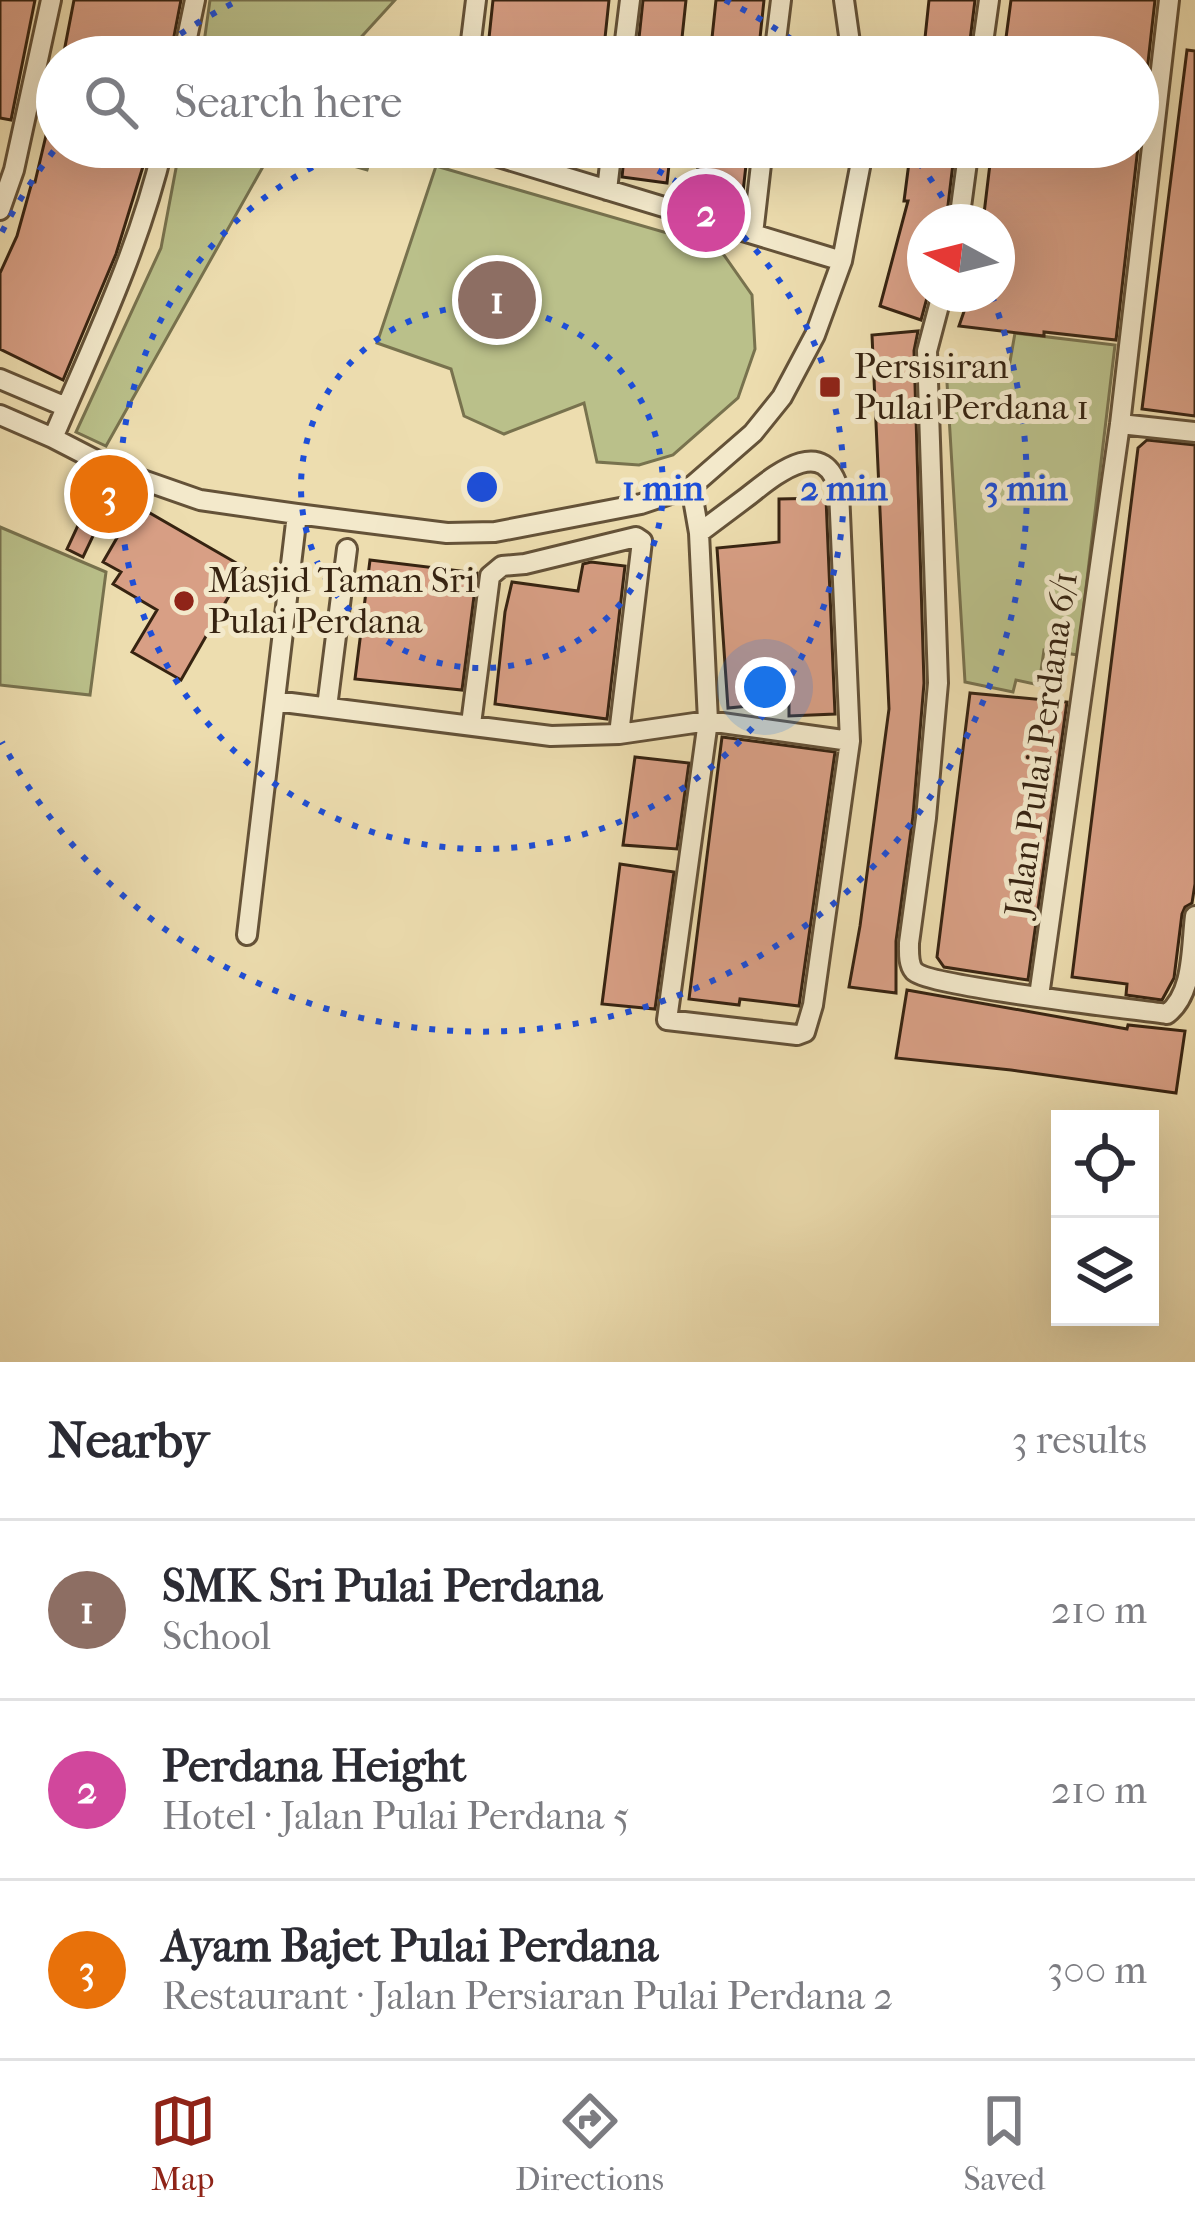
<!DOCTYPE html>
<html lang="en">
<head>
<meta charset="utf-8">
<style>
  :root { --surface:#fff; --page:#f2f2f3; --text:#2b2b33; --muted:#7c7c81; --line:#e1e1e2; --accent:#8f2418 }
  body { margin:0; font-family:"IM FELL French Canon",serif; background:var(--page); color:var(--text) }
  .controls { position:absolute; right:36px; bottom:36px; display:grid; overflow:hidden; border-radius:0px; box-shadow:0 12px 48px #0002 }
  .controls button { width:108px; height:108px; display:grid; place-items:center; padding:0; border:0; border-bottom:3px solid var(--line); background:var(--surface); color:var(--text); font:60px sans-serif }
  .compass { position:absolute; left:907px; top:204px; width:108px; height:108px; border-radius:50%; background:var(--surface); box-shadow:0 12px 48px #0002; rotate:277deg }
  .you { position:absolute; left:765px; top:687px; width:42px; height:42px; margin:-30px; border:9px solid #fff; border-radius:50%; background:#1a73e8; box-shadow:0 0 0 18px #1a73e833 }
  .badge { display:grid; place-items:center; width:78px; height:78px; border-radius:50%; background:var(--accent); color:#fff; font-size:39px; font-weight:700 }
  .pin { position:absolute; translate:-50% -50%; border:6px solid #fff; box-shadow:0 3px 12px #0006 }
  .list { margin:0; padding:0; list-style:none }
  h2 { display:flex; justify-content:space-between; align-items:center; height:156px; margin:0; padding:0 48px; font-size:51px }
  h2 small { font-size:39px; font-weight:400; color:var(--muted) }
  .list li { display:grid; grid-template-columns:78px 1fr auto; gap:36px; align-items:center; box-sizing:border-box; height:180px; padding:0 48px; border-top:3px solid var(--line) }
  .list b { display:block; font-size:45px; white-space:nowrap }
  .list p { margin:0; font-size:39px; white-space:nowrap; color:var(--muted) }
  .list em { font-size:39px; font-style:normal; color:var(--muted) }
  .icon { flex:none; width:66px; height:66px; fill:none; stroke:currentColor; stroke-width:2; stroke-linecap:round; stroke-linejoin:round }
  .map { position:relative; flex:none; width:1195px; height:1362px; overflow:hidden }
  .search { position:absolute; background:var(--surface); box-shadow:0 12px 48px #0002; left:36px; right:36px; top:36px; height:132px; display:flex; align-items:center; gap:30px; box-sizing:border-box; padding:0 42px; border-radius:66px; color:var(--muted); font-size:45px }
  .sheet { height:696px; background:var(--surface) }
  nav { display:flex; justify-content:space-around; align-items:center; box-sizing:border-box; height:168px; border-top:3px solid var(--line); background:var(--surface); font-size:33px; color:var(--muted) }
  nav a { display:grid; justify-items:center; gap:6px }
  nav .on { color:var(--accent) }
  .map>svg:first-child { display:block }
  .green { fill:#bac08a; stroke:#78724e; stroke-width:3 }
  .building { fill:#d89f85; stroke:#362311; stroke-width:3 }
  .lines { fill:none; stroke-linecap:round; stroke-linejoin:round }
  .minor-casing { stroke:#645238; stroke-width:24 }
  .minor { stroke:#f3e9cb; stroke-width:18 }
  .ring { fill:none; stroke:#1d4ed8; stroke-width:6; stroke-dasharray:6 12 }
  .poi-dot { fill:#8f2418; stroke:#f3e9cb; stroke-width:4.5 }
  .labels { text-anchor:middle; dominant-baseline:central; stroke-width:10; stroke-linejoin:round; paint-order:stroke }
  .poi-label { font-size:36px; fill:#362311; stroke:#f3e9cb; text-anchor:start }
  .street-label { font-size:36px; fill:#362311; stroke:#f3e9cb }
  .centre { fill:#1d4ed8; stroke:#f3e9cb; stroke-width:6 }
  .ring-label { font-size:36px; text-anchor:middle; font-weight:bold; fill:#1d4ed8; stroke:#f3e9cb; stroke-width:10; stroke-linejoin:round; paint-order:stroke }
</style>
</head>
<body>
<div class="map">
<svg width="1195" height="1362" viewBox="0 0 1195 1362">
  <rect width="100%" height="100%" fill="#edddaf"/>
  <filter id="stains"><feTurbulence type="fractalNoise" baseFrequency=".00167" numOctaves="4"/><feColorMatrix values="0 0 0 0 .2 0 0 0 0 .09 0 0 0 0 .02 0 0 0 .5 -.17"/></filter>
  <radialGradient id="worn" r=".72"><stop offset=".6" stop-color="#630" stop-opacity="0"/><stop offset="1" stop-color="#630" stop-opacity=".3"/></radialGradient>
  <path class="green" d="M210,0H395L343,57H202Z
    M180,147H274L106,446L76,432L161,248Z
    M309,147H374L367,170L308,153Z
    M436,166L719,248L752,295L755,349L738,398L673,455L639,465L597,462L584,403L504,434L464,416L451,369L377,343Z
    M1015,333L1115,345L1078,655L1044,650L1039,685L1016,680L1013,692L965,682L946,366L1008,373Z
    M0,527L106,572L90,695L0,685Z"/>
  <path class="building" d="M0,0H35L11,120L0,118Z
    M74,0H181L170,57H63Z
    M493,0H609L603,57H487Z
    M643,0H686L680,57H637Z
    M716,0H764L758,57H710Z
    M929,0H975L968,57H923Z
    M1011,0H1155L1139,143L1138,57H1037L1004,53Z
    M1187,50L1195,51V416L1142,409Z
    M53,106H57V147H149L116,254L63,380L0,349V273L17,236L32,182H35Z
    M625,147H671L667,183L622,177Z
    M700,147H748L743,192L696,186Z
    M911,147H955L946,222H925V294H928L921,320L880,306L908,201H904Z
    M992,147H1138L1116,340L1044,332V336L959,326L970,294H997V222H983Z
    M918,331L914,351L924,683L913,816L896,941V993L849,987L860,926L889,709L872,335Z
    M1147,440L1195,445V884L1192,903L1185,907L1182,914L1174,978L1162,1000L1126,995L1127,984L1072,977L1138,448Z
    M92,484L113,494L83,557L67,549L87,506L83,504Z
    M826,498L835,714L789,716V702L728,708L717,548L779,542V499Z
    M136,505L245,568L181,680L132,652L157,610L113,584L121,572L103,562Z
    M370,560L477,573L462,690L355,679Z
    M591,562L625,566L607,719L495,704L505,612L512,582L578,591L583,564Z
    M970,693L1067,702L1028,980L944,967L937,957Z
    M722,737L835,752L799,1006L740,999L739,1005L689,999Z
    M635,757L689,763L677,849L623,845Z
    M620,864L674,872L655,1009L602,1004Z
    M907,990L1127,1029L1128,1025L1185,1031L1176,1093L1011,1070L896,1058Z"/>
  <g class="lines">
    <defs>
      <path id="minor" d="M844,0L852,57
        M183,57L195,0
        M469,57L476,0
        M623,57L630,0
        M774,57L781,0
        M981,57L989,0
        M466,147L842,261
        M607,190L612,147
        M0,210L14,170L51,0
        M959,222L969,147
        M753,234L763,147
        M942,294L927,351L938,683L926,818L909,943C909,952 908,964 914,971C928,986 1132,1009 1167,1014C1194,993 1191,948 1195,916
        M0,379L66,407
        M0,415L53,438L117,471L200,500L297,514L447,533L495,532L641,504L691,487L753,433L782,397L815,335L842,261L861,162V147
        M1120,424L1195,432
        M53,438C94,342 139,249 163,147
        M691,487L699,533L708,721L667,1020L797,1035L805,1032L813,1005L850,741L839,491C824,432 774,476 747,497C731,509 715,521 699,533
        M275,701L551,736L619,734L708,721L850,741
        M327,707L347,549
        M471,724L490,576L502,566L525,564L636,537L642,541L619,734
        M247,935L297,514
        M1039,996L1120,424L1169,0"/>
    </defs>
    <use href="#minor" class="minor-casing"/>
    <use href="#minor" class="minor"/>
  </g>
  <g class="ring">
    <circle cx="482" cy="487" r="181"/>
    <path d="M609 148A362 362 0 1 1 355 148"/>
    <path d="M2 232A544 544 0 0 1 56 148M151 55A544 544 0 0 1 239 0M725 0A544 544 0 0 1 813 55M908 148A544 544 0 0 1 955 219M992 296A544 544 0 0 1 2 742"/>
  </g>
  <g class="poi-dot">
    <rect x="818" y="375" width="24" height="24" rx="6"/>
    <circle cx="184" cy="601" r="12"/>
  </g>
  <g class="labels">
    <g class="poi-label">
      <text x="854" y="366">Persisiran<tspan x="854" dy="41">Pulai Perdana 1</tspan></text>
      <text x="208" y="580">Masjid Taman Sri<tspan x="208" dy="41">Pulai Perdana</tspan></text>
    </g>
    <g class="street-label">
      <text transform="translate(1041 744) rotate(-82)">Jalan Pulai Perdana 6/1</text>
    </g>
  </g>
  <circle cx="482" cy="487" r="18" class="centre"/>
  <g class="ring-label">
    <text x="663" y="500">1 min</text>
    <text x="844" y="500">2 min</text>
    <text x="1026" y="500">3 min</text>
  </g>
  <rect width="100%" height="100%" filter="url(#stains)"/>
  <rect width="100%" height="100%" fill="url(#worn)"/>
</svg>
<div class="controls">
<button><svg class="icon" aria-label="locate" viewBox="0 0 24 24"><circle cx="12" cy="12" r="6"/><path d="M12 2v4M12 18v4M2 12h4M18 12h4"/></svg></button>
<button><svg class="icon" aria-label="layers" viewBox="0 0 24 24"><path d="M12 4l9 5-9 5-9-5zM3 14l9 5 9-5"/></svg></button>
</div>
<svg class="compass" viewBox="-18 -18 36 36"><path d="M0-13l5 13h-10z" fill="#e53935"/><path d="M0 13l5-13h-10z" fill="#7c7c81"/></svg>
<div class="you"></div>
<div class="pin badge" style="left:497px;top:300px;background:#8d6e63">1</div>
<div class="pin badge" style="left:706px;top:213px;background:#d1479c">2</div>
<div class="pin badge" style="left:109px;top:494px;background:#e8710a">3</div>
<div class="search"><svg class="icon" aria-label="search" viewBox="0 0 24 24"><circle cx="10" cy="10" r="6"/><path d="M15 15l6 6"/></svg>Search here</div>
</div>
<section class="sheet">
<h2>Nearby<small>3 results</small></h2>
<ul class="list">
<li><span class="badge" style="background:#8d6e63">1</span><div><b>SMK Sri Pulai Perdana</b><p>School</p></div><em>210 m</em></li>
<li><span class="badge" style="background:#d1479c">2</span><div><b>Perdana Height</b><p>Hotel · Jalan Pulai Perdana 5</p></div><em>210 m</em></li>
<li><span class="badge" style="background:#e8710a">3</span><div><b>Ayam Bajet Pulai Perdana</b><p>Restaurant · Jalan Persiaran Pulai Perdana 2</p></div><em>300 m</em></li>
</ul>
</section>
<nav>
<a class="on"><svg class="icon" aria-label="map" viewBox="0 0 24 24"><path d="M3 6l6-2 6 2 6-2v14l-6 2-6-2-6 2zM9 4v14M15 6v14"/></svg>Map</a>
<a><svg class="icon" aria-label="directions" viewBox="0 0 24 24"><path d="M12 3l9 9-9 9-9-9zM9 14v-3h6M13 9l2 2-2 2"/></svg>Directions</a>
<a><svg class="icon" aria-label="saved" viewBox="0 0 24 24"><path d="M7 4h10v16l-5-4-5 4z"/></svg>Saved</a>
</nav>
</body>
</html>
